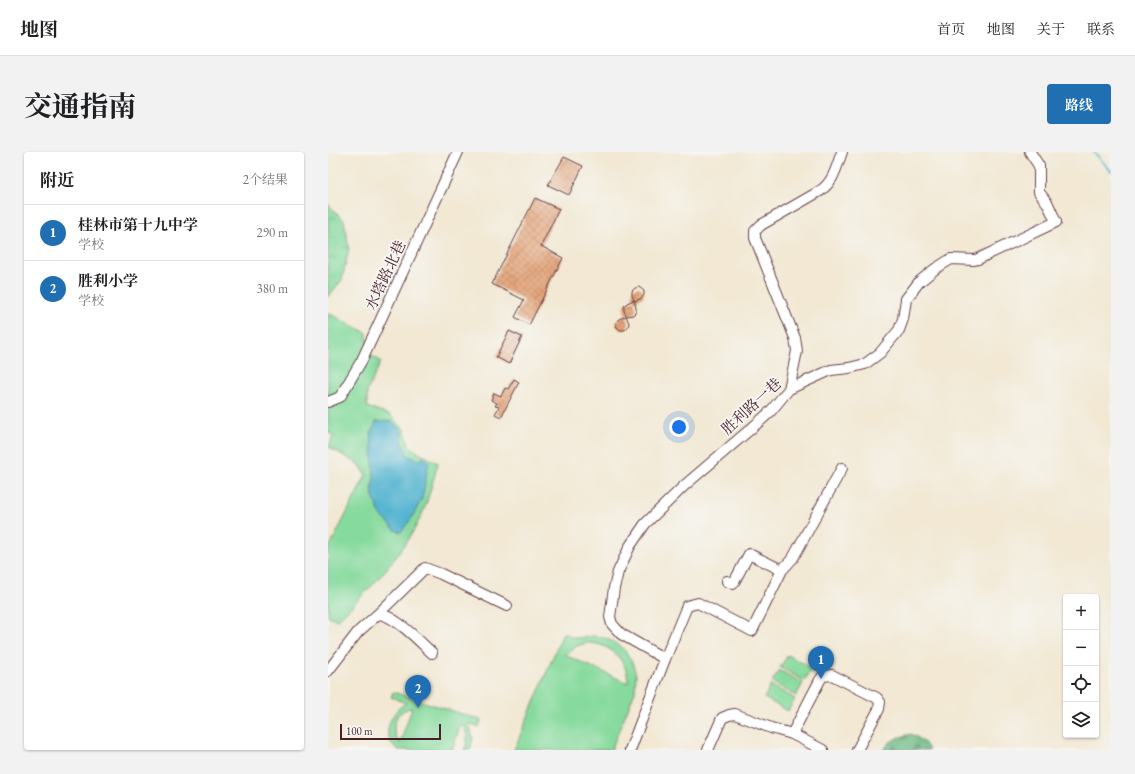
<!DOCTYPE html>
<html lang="zh">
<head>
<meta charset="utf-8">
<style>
  :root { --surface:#fff; --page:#f2f2f2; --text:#202124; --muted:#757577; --line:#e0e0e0; --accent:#1f6fb2 }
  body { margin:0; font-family:"EB Garamond","Noto Serif SC",serif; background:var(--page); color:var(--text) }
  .controls { position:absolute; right:12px; bottom:12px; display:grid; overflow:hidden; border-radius:4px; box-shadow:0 1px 3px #0004 }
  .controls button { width:36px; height:36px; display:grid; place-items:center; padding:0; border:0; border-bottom:1px solid var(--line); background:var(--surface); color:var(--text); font:20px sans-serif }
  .scale { position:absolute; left:12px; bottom:10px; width:101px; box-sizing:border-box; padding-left:4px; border:2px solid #4a1f2b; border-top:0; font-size:11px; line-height:14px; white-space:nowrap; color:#4a1f2b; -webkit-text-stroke:3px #f6f6f2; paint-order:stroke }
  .you { position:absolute; left:351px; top:275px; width:14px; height:14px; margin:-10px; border:3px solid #fff; border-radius:50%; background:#1a73e8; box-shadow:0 0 0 6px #1a73e833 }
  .badge { display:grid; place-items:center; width:26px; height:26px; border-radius:50%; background:var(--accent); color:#fff; font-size:13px; font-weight:700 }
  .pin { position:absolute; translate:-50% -33px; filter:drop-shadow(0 1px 2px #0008) }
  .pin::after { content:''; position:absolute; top:21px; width:14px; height:12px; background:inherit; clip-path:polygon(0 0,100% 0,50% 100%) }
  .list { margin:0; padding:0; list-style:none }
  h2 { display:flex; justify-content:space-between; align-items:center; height:52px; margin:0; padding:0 16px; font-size:17px }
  h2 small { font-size:13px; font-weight:400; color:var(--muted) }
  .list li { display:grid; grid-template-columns:26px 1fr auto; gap:12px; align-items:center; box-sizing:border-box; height:56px; padding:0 16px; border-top:1px solid var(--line) }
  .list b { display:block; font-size:15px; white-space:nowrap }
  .list p { margin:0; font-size:13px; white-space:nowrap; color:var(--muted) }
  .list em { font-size:13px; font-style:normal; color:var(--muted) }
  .icon { flex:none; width:22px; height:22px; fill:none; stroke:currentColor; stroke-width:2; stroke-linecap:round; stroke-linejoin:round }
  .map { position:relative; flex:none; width:783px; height:598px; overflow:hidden; border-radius:4px }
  header { display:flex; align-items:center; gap:24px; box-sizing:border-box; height:56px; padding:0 20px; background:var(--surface); border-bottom:1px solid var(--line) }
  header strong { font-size:19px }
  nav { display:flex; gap:22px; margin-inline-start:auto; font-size:14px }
  .intro { display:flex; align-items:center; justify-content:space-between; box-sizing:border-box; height:96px; padding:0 24px }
  h1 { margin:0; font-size:28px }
  .button { padding:10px 18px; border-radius:4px; background:var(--accent); color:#fff; font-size:14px; font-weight:700 }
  main { display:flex; gap:24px; padding:0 24px }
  aside { flex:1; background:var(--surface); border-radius:4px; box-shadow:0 1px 3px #0004 }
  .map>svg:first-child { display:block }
  .grass { fill:#86da9d; stroke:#687c64; fill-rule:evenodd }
  .forest { fill:url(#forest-firs); stroke:#5b6c58 }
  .park { fill:url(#park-tufts); stroke:#687c64 }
  .water { fill:#51b3cf; stroke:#4e697d }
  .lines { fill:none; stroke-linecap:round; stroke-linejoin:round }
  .stream { stroke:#51b3cf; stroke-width:2 }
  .building { fill:url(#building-cross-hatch) }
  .minor-casing { stroke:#633d44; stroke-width:12 }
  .minor { stroke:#fff; stroke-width:10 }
  .labels { text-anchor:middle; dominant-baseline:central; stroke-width:3.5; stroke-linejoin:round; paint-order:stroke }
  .street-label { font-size:15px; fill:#4a1f2b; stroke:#f6f6f2 }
</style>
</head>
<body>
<header>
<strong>地图</strong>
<nav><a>首页</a><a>地图</a><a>关于</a><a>联系</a></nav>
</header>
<div class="intro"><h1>交通指南</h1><a class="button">路线</a></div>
<main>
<aside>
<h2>附近<small>2个结果</small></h2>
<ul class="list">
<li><span class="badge">1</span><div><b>桂林市第十九中学</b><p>学校</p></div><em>290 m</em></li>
<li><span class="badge">2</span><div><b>胜利小学</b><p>学校</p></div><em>380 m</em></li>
</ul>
</aside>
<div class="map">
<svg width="783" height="598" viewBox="0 0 783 598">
  <defs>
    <pattern id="forest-firs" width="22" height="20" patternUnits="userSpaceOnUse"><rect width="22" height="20" fill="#6cba84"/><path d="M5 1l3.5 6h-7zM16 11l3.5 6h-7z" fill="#5b976c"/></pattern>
    <pattern id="park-tufts" width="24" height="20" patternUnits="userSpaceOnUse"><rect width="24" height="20" fill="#86da9d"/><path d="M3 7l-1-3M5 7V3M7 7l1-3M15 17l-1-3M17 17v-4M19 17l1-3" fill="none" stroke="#75bb87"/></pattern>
    <pattern id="building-cross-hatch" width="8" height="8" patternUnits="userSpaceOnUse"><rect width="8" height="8" fill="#e5a478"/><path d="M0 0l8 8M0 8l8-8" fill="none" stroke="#bc8563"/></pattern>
  </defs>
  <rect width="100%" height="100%" fill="#f6f6f2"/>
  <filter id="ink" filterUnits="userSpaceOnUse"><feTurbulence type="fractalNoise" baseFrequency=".025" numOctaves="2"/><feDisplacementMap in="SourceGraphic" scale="8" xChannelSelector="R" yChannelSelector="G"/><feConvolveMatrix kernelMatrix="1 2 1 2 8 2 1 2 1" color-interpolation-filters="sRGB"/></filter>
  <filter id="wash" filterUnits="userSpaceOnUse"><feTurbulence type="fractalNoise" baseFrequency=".012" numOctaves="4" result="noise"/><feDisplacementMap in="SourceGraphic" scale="16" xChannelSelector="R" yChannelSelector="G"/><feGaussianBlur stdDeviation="0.9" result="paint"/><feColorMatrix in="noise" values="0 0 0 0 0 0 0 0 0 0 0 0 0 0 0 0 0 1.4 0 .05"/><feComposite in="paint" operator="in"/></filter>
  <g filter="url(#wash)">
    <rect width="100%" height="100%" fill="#f2e8d3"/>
    <path class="grass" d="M0,161L39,181V188L42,202L53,210L39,239V255L62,263L76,277L81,293L91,301L110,311C106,325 102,341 97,355C80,398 43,437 9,468L0,464V398L38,323L32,313L1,295L5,283L0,280Z
      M235,481L247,486L267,484L280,487L292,494L298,500L305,512L308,523L307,539L283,598H186ZM258,491C281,490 300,508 300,531L237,503L249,494Z
      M460,503L484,516L476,529L452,515Z
      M451,518L475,531L468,544L444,530Z
      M443,533L467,547L460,559L436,546Z
      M65,540L153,568L151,575L141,572L145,586L142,598H136C141,589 140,580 133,572L124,598H71C50,586 62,560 78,551L63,545ZM84,556L72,591C60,579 67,557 84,556Z"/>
    <path class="forest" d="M583,582C591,586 597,589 601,598H556C562,587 571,585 583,582Z"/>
    <path class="park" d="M0,52L16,68L21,96L14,128L0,145Z"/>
    <path class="water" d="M63,269L73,278L75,291L80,304L92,308L95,305L101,310L94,347L83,367L73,380L67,378L52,362L45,345L44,335L46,325L43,281L48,270Z"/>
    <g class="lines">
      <path class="stream" d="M766,0L783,19"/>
    </g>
    <g id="blocks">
      <path class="building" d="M236,5L255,14L241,43L220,33Z
        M207,46L231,57L213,94L235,106L201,173L187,165L196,148L164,132Z
        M311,135L316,139V143L314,146L307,149L304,144V139L307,136Z
        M306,148L308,156V160L305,163L299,164L296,159V154L299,151Z
        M298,164L301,171L300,175L297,178H292L288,174V170L291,167Z
        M181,179L194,185L181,212L168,205Z
        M186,227L191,230L173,265L167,262L171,255L167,254L169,251L163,248L166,241L173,244L177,236L180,237Z"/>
    </g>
  </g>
  <g filter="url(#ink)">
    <use href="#blocks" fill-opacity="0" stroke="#633d44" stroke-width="1"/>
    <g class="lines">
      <defs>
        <path id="minor" d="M461,237L469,199L467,186L427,86V79L433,73L492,39C506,29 508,16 514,0
          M0,250L12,245L34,208L130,0
          M399,429L405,432L421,402L454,418
          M50,462L97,416L113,422L179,454
          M337,507L359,454L370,451L424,479L454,418L465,406L514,316
          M0,519L30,480L50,462C67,463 92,490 104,501
          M464,582L492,528L495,524L504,523L549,546L552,550L551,557L529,598
          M302,598L337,507L293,482L284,472L282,465L286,436L290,420L302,394L317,372L357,333L432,269L442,260L461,237L503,218L521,216L537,212L552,201L571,178L575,167L578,147L591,130L607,117L623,107L646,108L650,107L728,70L720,52L711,40V14L702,0
          M380,598L394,566L401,563L407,562L443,576L464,582L495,598"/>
      </defs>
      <use href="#minor" class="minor-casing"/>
      <use href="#minor" class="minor"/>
    </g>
  </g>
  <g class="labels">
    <g class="street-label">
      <text transform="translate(57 123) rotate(-65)">水塔路北巷</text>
      <text transform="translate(423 254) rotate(-43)">胜利路一巷</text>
    </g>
  </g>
</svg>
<div class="controls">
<button>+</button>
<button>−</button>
<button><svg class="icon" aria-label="locate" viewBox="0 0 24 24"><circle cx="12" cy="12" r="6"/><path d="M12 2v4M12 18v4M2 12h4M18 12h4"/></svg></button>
<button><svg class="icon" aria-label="layers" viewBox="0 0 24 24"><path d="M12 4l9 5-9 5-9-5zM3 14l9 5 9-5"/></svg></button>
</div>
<div class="scale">100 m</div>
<div class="you"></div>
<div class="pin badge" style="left:493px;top:527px">1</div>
<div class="pin badge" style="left:90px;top:556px">2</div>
</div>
</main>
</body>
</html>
